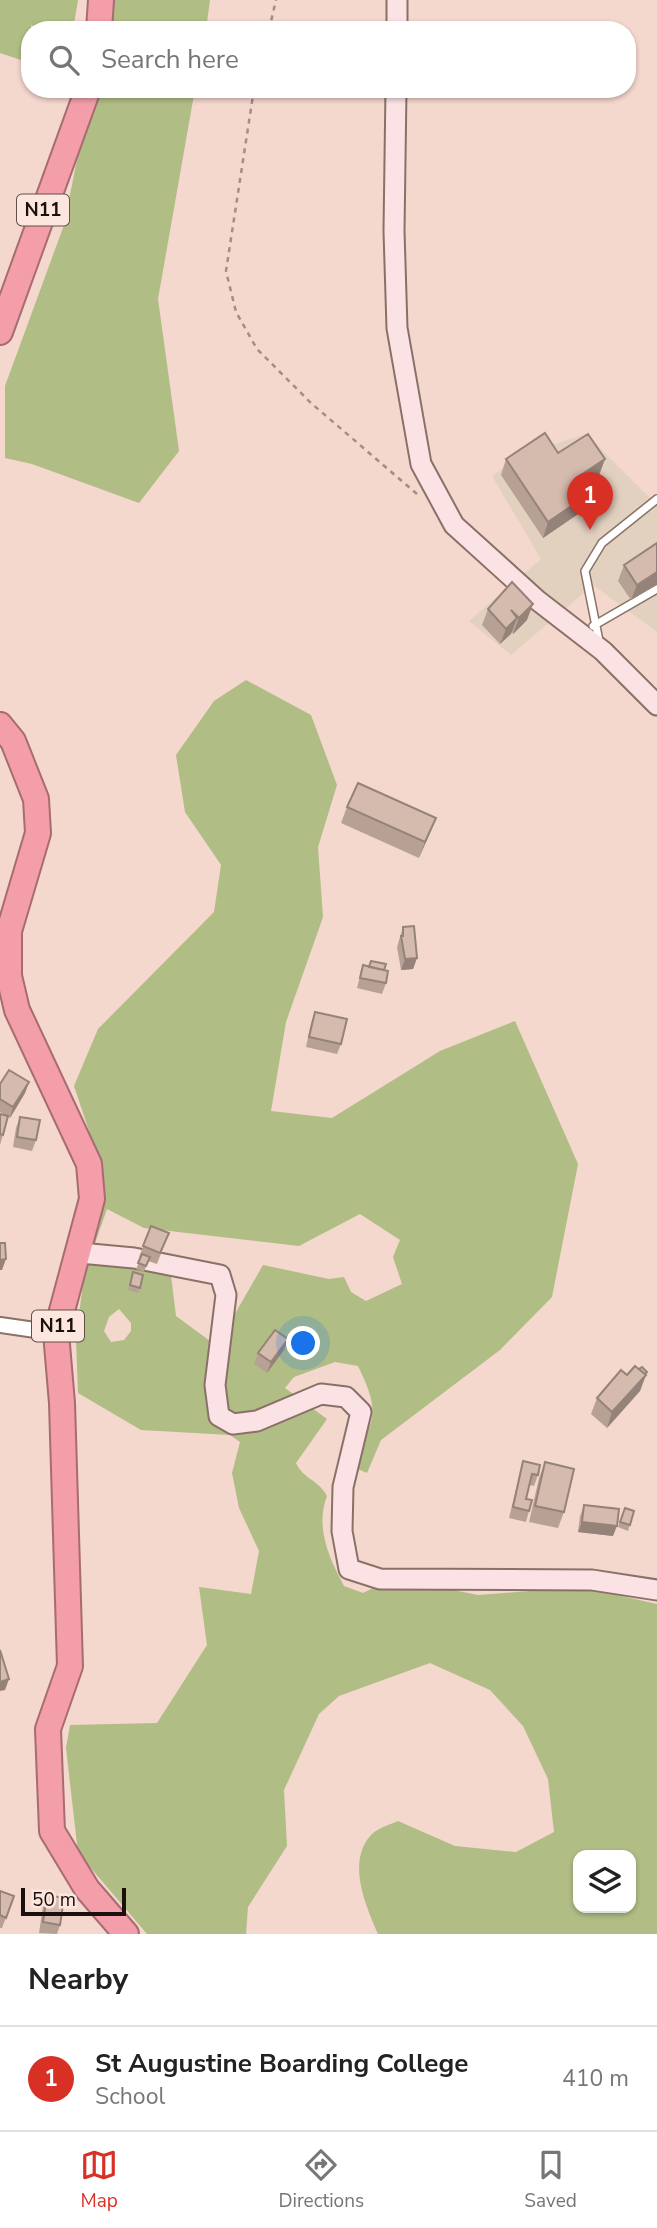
<!DOCTYPE html>
<html lang="en">
<head>
<meta charset="utf-8">
<style>
  :root { --surface:#fff; --page:#f6f6f6; --text:#222; --muted:#767676; --line:#e0e0e0; --accent:#d93025 }
  body { margin:0; font-family:"Nunito Sans",sans-serif; background:var(--page); color:var(--text) }
  .controls { position:absolute; right:21px; bottom:21px; display:grid; overflow:hidden; border-radius:14px; box-shadow:0 2px 5px #0004 }
  .controls button { width:63px; height:63px; display:grid; place-items:center; padding:0; border:0; border-bottom:2px solid var(--line); background:var(--surface); color:var(--text); font:35px sans-serif }
  .scale { position:absolute; left:21px; bottom:18px; width:105px; box-sizing:border-box; padding-left:7px; border:4px solid #1a100d; border-top:0; font-size:19px; line-height:24px; white-space:nowrap; color:#1a100d; -webkit-text-stroke:5px #fde6dd; paint-order:stroke }
  .you { position:absolute; left:304px; top:1344px; width:24px; height:24px; margin:-18px; border:5px solid #fff; border-radius:50%; background:#1a73e8; box-shadow:0 0 0 10px #1a73e833 }
  .badge { display:grid; place-items:center; width:46px; height:46px; border-radius:50%; background:var(--accent); color:#fff; font-size:23px; font-weight:700 }
  .pin { position:absolute; translate:-50% -58px; filter:drop-shadow(0 2px 4px #0008) }
  .pin::after { content:''; position:absolute; top:37px; width:24px; height:21px; background:inherit; clip-path:polygon(0 0,100% 0,50% 100%) }
  .list { margin:0; padding:0; list-style:none }
  h2 { display:flex; justify-content:space-between; align-items:center; height:91px; margin:0; padding:0 28px; font-size:30px }
  h2 small { font-size:23px; font-weight:400; color:var(--muted) }
  .list li { display:grid; grid-template-columns:46px 1fr auto; gap:21px; align-items:center; box-sizing:border-box; height:105px; padding:0 28px; border-top:2px solid var(--line) }
  .list b { display:block; font-size:26px; white-space:nowrap }
  .list p { margin:0; font-size:23px; white-space:nowrap; color:var(--muted) }
  .list em { font-size:23px; font-style:normal; color:var(--muted) }
  .icon { flex:none; width:38px; height:38px; fill:none; stroke:currentColor; stroke-width:2; stroke-linecap:round; stroke-linejoin:round }
  .map { position:relative; flex:none; width:657px; height:1934px; overflow:hidden }
  .search { position:absolute; background:var(--surface); box-shadow:0 2px 5px #0004; left:21px; right:21px; top:21px; height:77px; display:flex; align-items:center; gap:18px; box-sizing:border-box; padding:0 24px; border-radius:28px; color:var(--muted); font-size:26px }
  .sheet { height:196px; background:var(--surface) }
  nav { display:flex; justify-content:space-around; align-items:center; box-sizing:border-box; height:98px; border-top:2px solid var(--line); background:var(--surface); font-size:19px; color:var(--muted) }
  nav a { display:grid; justify-items:center; gap:4px }
  nav .on { color:var(--accent) }
  .map>svg:first-child { display:block }
  .education { fill:#e3d1c0 }
  .green { fill:#b0bd85; fill-rule:evenodd }
  .lines { fill:none; stroke-linecap:round; stroke-linejoin:round }
  .lane-casing { stroke:#8a7167; stroke-width:10 }
  .street-casing { stroke:#8a7167; stroke-width:18 }
  .secondary-casing { stroke:#8a7167; stroke-width:23 }
  .highway-casing { stroke:#a76c72; stroke-width:28 }
  .path { stroke:#a38d86; stroke-width:2.5; stroke-dasharray:5 5; stroke-linecap:butt }
  .lane { stroke:#fff; stroke-width:7 }
  .street { stroke:#fff; stroke-width:14 }
  .secondary { stroke:#fbe2e5; stroke-width:19 }
  .highway { stroke:#f39ea8; stroke-width:24 }
  .wall { fill:#b7a195 }
  .shaded-wall { fill:#958379 }
  .building { fill:#d5bbad; stroke:#958379; stroke-width:2 }
  .labels { text-anchor:middle; dominant-baseline:central; stroke-width:5; stroke-linejoin:round; paint-order:stroke }
  .shield { fill:#fde6dd; stroke:#5e504b; stroke-width:2 }
  .shield-label { font-size:19px; font-weight:bold; fill:#1a100d }
</style>
</head>
<body>
<div class="map">
<svg width="657" height="1934" viewBox="0 0 657 1934">
  <rect width="100%" height="100%" fill="#f4d7cd"/>
  <path class="education" d="M586,434L653,501H657V632L593,585L511,655L469,621L541,559L492,476L523,454Z"/>
  <path class="green" d="M0,0H78L73,30H42L31,25L30,63L0,53Z
    M109,0H210L206,30H103Z
    M91,89H195L158,299L179,451L139,503L32,464L5,458V386L64,225Z
    M246,680L311,715L337,785L318,847L323,917L286,1022L271,1111L332,1118L440,1051L515,1021L578,1164L552,1297L500,1350L381,1440L367,1473L347,1464C376,1422 381,1413 358,1366L335,1362L294,1377L285,1388L327,1419L296,1463C303,1479 319,1480 327,1496C315,1527 329,1558 344,1586L363,1593L393,1578L478,1595L581,1587L657,1604V1934H378C366,1906 345,1860 373,1833C379,1828 391,1824 398,1821L455,1846L516,1852L554,1832L548,1779L523,1726L490,1690L430,1663L339,1696L319,1714L284,1790L287,1846L248,1907L246,1934H147L78,1853L66,1748L70,1725L157,1723L207,1645L199,1587L251,1594L259,1551L239,1508L232,1473L240,1442L230,1435L141,1430L78,1393L76,1340L98,1158L74,1086L98,1029L214,912L221,865L185,812L176,755L214,701ZM107,1209L144,1228L299,1246L360,1214L400,1240L393,1257L402,1284L366,1301L351,1292L344,1277L329,1279L263,1265L236,1312L210,1341L176,1316L171,1275L139,1247L94,1246ZM119,1309L131,1323V1331L124,1340L111,1342L104,1331L109,1317ZM578,1855H631V1908H578Z"/>
  <g class="lines">
    <defs>
      <path id="lane" d="M593,626L657,589
        M599,641L585,571L602,543L657,499"/>
      <path id="street" d="M0,1325L56,1333"/>
      <path id="secondary" d="M397,30V0
        M396,89L394,231L397,328L421,464L454,525L537,600L603,651L657,705
        M80,1253L134,1258L220,1275L226,1295L215,1385L219,1416L233,1424L257,1421L321,1394L346,1397L361,1412L343,1487L342,1531L349,1569L380,1579L592,1580L657,1590"/>
      <path id="highway" d="M99,30L101,0
        M0,332L88,89
        M0,725L13,741L36,799L38,833L9,931V976L17,1010L89,1164L92,1199L56,1333L62,1403L70,1666L48,1729L52,1831L87,1889L126,1934"/>
    </defs>
    <use href="#lane" class="lane-casing"/>
    <use href="#street" class="street-casing"/>
    <use href="#secondary" class="secondary-casing"/>
    <use href="#highway" class="highway-casing"/>
    <path class="path" d="M269,30L276,0
      M254,89L226,271L236,312L257,349L311,403L417,494"/>
    <use href="#lane" class="lane"/>
    <use href="#street" class="street"/>
    <use href="#secondary" class="secondary"/>
    <use href="#highway" class="highway"/>
  </g>
  <path class="wall" d="M558,453L605,459L599,475L581,488V512L543,538L501,475L506,459Z
    M657,543V584L631,600L618,581L624,565Z
    M512,582L527,620L513,634L512,632L500,644L482,625L488,609Z
    M347,807L436,818L419,858L341,823Z
    M403,927L417,958L413,969L401,970L397,947Z
    M371,961L384,970L386,983L382,994L357,988L363,965L369,967Z
    M315,1012L341,1044L337,1054L306,1047L311,1023Z
    M29,1082L25,1093L10,1118L8,1117L0,1145V1114L5,1115L0,1112V1084Z
    M20,1117L36,1140L32,1151L13,1147L16,1128Z
    M151,1226L169,1233L157,1264L148,1261L144,1272L136,1269L141,1258L139,1257Z
    M133,1272L143,1275L138,1293L128,1290Z
    M288,1339L284,1350L267,1373L254,1364L258,1353Z
    M639,1369L647,1372L640,1391L607,1428L591,1414L597,1398L627,1375Z
    M523,1461L538,1475L534,1486L529,1485L526,1499L529,1511L526,1522L509,1518L520,1472Z
    M545,1462L564,1512L558,1528L529,1522L539,1478Z
    M584,1505L613,1536L578,1532L580,1516Z
    M625,1508L634,1511L628,1531L618,1527Z
    M0,1891L14,1896L2,1928H0Z
    M47,1895L60,1925L57,1934L39,1933L43,1906Z"/>
  <path class="shaded-wall" d="M605,459L599,475L569,495L575,479Z
    M586,496L581,512L543,538L548,522Z
    M657,572V584L631,600L637,585Z
    M533,604L527,620L513,634L519,618Z
    M517,618L511,634L500,644L506,629Z
    M436,818L430,833L419,858L425,842Z
    M417,958L413,969L401,970L405,959Z
    M29,1082L25,1093L10,1118L13,1107Z
    M6,1259L2,1270H0V1260Z
    M288,1339L284,1350L267,1373L271,1362Z
    M647,1372L640,1391L607,1428L612,1412Z
    M582,1522L617,1526L613,1536L578,1532Z
    M9,1679L5,1690L0,1691V1682Z"/>
  <path class="building" d="M545,433L558,453L588,434L605,459L575,479L586,496L548,522L506,459Z
    M657,543V572L637,585L624,565Z
    M512,582L533,604L519,618L511,610L517,618L506,629L488,609Z
    M358,783L436,818L425,842L347,807Z
    M414,926L417,958L405,959L401,936H403V927Z
    M371,961L386,964L384,970L369,967Z
    M363,965L388,971L386,983L360,978Z
    M315,1012L347,1019L341,1044L309,1037Z
    M9,1070L29,1082L13,1107L0,1099V1084Z
    M0,1114L8,1116L3,1135L0,1134Z
    M20,1117L40,1120L36,1140L17,1137Z
    M151,1226L169,1233L160,1253L143,1246Z
    M0,1243H5L6,1259L0,1260Z
    M142,1254L150,1257L146,1266L138,1263Z
    M133,1272L143,1275L140,1288L130,1285Z
    M275,1330L288,1339L271,1362L258,1353Z
    M635,1366L646,1375L612,1412L597,1398L621,1370L627,1375Z
    M642,1367L647,1372L645,1374L639,1369Z
    M523,1461L540,1465L538,1475L532,1474L526,1499L532,1500L529,1511L513,1507Z
    M545,1462L574,1469L564,1512L535,1506Z
    M584,1505L619,1509L617,1526L582,1522Z
    M625,1508L634,1511L630,1525L620,1522Z
    M0,1650L9,1679L0,1682Z
    M0,1891L14,1896L6,1918L0,1915Z
    M47,1895L64,1898L60,1925L43,1922Z"/>
  <g class="labels">
    <g class="shield">
      <rect x="17" y="194.5" width="52" height="31" rx="5"/>
      <rect x="32" y="1310.5" width="52" height="31" rx="5"/>
    </g>
    <g class="shield-label">
      <text x="43" y="210">N11</text>
      <text x="58" y="1326">N11</text>
    </g>
  </g>
</svg>
<div class="controls">
<button><svg class="icon" aria-label="layers" viewBox="0 0 24 24"><path d="M12 4l9 5-9 5-9-5zM3 14l9 5 9-5"/></svg></button>
</div>
<div class="scale">50 m</div>
<div class="you"></div>
<div class="pin badge" style="left:590px;top:530px">1</div>
<div class="search"><svg class="icon" aria-label="search" viewBox="0 0 24 24"><circle cx="10" cy="10" r="6"/><path d="M15 15l6 6"/></svg>Search here</div>
</div>
<section class="sheet">
<h2>Nearby<small></small></h2>
<ul class="list">
<li><span class="badge">1</span><div><b>St Augustine Boarding College</b><p>School</p></div><em>410 m</em></li>
</ul>
</section>
<nav>
<a class="on"><svg class="icon" aria-label="map" viewBox="0 0 24 24"><path d="M3 6l6-2 6 2 6-2v14l-6 2-6-2-6 2zM9 4v14M15 6v14"/></svg>Map</a>
<a><svg class="icon" aria-label="directions" viewBox="0 0 24 24"><path d="M12 3l9 9-9 9-9-9zM9 14v-3h6M13 9l2 2-2 2"/></svg>Directions</a>
<a><svg class="icon" aria-label="saved" viewBox="0 0 24 24"><path d="M7 4h10v16l-5-4-5 4z"/></svg>Saved</a>
</nav>
</body>
</html>
